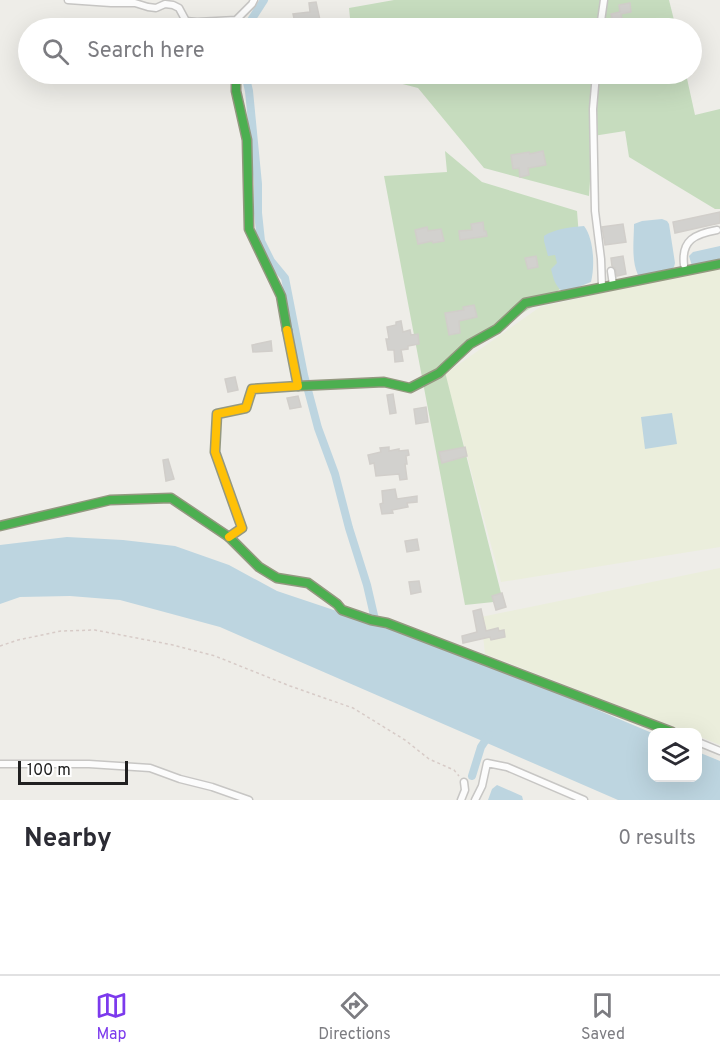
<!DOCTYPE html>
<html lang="en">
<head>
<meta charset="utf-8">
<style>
  :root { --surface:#fff; --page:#f2f2f3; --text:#2b2b33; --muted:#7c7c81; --line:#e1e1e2; --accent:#7c3aed }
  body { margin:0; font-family:Overpass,sans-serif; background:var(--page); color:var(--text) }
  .controls { position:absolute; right:18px; bottom:18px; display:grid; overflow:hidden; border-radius:12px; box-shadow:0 6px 24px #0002 }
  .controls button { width:54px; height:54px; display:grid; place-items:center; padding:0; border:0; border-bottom:2px solid var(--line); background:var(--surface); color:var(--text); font:30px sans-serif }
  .scale { position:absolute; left:18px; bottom:15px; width:110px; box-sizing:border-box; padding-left:6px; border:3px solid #202020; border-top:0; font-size:16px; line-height:21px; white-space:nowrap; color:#202020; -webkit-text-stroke:4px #fff; paint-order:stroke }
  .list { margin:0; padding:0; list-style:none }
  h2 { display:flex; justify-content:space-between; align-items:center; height:78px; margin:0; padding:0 24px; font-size:26px }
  h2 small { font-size:20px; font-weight:400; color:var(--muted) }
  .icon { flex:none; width:33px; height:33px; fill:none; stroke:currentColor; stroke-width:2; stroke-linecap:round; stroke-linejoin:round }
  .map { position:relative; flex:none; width:720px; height:800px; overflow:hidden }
  .search { position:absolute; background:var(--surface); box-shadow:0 6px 24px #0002; left:18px; right:18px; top:18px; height:66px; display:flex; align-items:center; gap:15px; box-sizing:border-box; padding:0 21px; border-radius:33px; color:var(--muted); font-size:22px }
  .sheet { height:174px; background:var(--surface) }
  nav { display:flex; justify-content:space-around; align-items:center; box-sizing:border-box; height:84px; border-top:2px solid var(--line); background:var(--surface); font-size:16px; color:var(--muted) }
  nav a { display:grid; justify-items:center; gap:3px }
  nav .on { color:var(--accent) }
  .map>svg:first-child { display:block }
  .farmland { fill:#ebeedc }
  .forest { fill:#c6dcbe }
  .water { fill:#bdd5e0 }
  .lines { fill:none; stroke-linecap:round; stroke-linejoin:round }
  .canal { stroke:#bdd5e0; stroke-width:8 }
  .building { fill:#d2d1ce; stroke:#d1ceca; stroke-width:1.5 }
  .street-casing { stroke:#c7c6c4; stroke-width:9 }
  .fast-casing { stroke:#949880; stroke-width:11 }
  .slow-casing { stroke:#949880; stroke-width:11 }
  .path { stroke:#d7cbc7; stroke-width:1.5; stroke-dasharray:3 3; stroke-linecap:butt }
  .street { stroke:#fcfcfc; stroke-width:6 }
  .fast { stroke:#4caf50; stroke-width:8 }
  .slow { stroke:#ffc107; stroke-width:8 }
</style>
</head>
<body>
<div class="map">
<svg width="720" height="800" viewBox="0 0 720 800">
  <rect width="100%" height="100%" fill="#eeede8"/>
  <path class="farmland" d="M720,267V547L501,582L445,374L540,307Z
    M720,568V745L698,736V732H688L485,654L481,617Z"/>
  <path class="forest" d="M394,0H669L676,28H351L349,8Z
    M364,74H686L695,115L720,109V209H715L629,157L625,131L593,136L589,196L484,168L418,88Z
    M445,151L482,182L577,211L582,275L443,364L503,601L465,605L384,176L447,172Z"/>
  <path class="water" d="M662,219L667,221L669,224L675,263L674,267C665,274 649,279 638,275C631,260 634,240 634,224L642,221Z
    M584,226C594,239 595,266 591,282L571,290L562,291C555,286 553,277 551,269L557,263L555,255L548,256L544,241V236C554,229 571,227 584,226Z
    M720,246V261L694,267L692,266L689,256L693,252Z
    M672,413L677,444L645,449L641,417Z
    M67,537L123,540L175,546L229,565L277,591L468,655L652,733V778H698V752L720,761V800H618L220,627L120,600L70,596L20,597L0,604V545Z
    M497,785L522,796L523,800H488L492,789Z"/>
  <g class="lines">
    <path class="canal" d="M246,28L264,0
      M245,74L249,91L258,184V213L261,241L271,261L285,278L304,375L318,428L335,474L349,528L367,585L376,624
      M472,776L481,747L489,735"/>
  </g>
  <path class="building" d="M316,2L320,20L295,23L293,14L310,12L309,3Z
    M630,3L631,12L621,14L624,28H614L611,14L620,12L619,5Z
    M543,151L546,165L528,168L529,175L520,177L519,168L513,169L511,155L529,152L530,154Z
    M720,212V223L675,233L673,222Z
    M483,222L484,231H486L487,236L460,240L459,231L472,230L471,224Z
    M623,224L626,242L605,245L602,227Z
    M427,227L428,231L441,229L444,241L433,243L432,241L418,244L415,230Z
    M536,256L538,267L528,269L525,258Z
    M623,256L626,274L617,276L615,268L612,266L611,258Z
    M474,305L477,317L459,321L460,333L449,335L445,313L464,310L463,307Z
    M401,321L403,332L410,330L411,335L418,334L419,344L408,346V349L401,350L403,361L395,362L394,350H388L386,339H389L387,327L396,325V322Z
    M271,341L272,351L253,352L252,345Z
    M235,377L238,390L228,392L225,379Z
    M393,394L396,413L390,414L387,395Z
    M298,396L301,407L290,409L287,398Z
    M426,407L428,422L416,424L414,409Z
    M389,447V451L399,449V451L408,450L409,455L406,456L407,464H405L407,479L400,480L399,474L376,476L374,463L370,464L368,455L381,452L380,448Z
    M465,447L467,456L442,463L439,452Z
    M168,459L174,479L166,481L163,460Z
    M395,489L397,499L417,496V502L407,503L408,507L392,510L393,513L382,514L380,504L383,503L382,491Z
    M417,539L419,550L407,552L405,541Z
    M419,581L421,592L411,594L409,582Z
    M502,593L506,607L496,610L492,596Z
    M481,609L486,631L498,628L499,631L504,630L505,637L491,640L490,637L463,643L462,636L477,632L473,611Z"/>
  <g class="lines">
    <defs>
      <path id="street" d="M68,0L111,3H135L148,7L156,8L165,4L173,5L179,8L186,21L197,22L236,20L239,22L237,28
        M236,20L252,4L254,0
        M600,28L604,0
        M596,74L593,109L595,211L601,259L602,287
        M684,265C681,240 695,234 717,230
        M611,271L613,285
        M698,742L720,751
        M0,764H89L150,768L180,779L212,787L249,800
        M461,800L465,790L464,782
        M475,800L482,786L487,763L507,767L584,800"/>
      <path id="fast" d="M236,74V91L247,140L249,229L281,296L287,330
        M298,386L384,382L410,388L439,373L470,344L497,329L525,303L720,264
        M0,526L110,500L171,498L229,537L259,567L277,578L308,583L337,604L342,610L371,620L387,623L672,732"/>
      <path id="slow" d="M229,537L242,528L215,452L217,414L246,408L252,389L298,386L287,330"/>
    </defs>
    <use href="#street" class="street-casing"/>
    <use href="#fast" class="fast-casing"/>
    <use href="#slow" class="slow-casing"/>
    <path class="path" d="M0,646L18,640L61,631L95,630L173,645L215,656L290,686L353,708L405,740L429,759L454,770L459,776"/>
    <use href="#street" class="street"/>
    <use href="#fast" class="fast"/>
    <use href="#slow" class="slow"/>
  </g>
</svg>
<div class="controls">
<button><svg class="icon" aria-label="layers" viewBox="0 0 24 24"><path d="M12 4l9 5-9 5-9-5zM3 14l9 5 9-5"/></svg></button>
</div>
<div class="scale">100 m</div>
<div class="search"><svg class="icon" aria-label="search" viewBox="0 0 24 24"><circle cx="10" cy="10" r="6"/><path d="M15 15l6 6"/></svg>Search here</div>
</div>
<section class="sheet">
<h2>Nearby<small>0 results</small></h2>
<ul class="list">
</ul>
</section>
<nav>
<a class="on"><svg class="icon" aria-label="map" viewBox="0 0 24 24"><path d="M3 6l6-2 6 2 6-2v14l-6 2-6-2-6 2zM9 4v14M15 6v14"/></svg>Map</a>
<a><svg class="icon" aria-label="directions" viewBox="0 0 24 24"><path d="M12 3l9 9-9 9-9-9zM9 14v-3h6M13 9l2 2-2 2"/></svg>Directions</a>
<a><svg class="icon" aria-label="saved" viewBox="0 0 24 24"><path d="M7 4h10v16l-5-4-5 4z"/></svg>Saved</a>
</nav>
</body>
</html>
